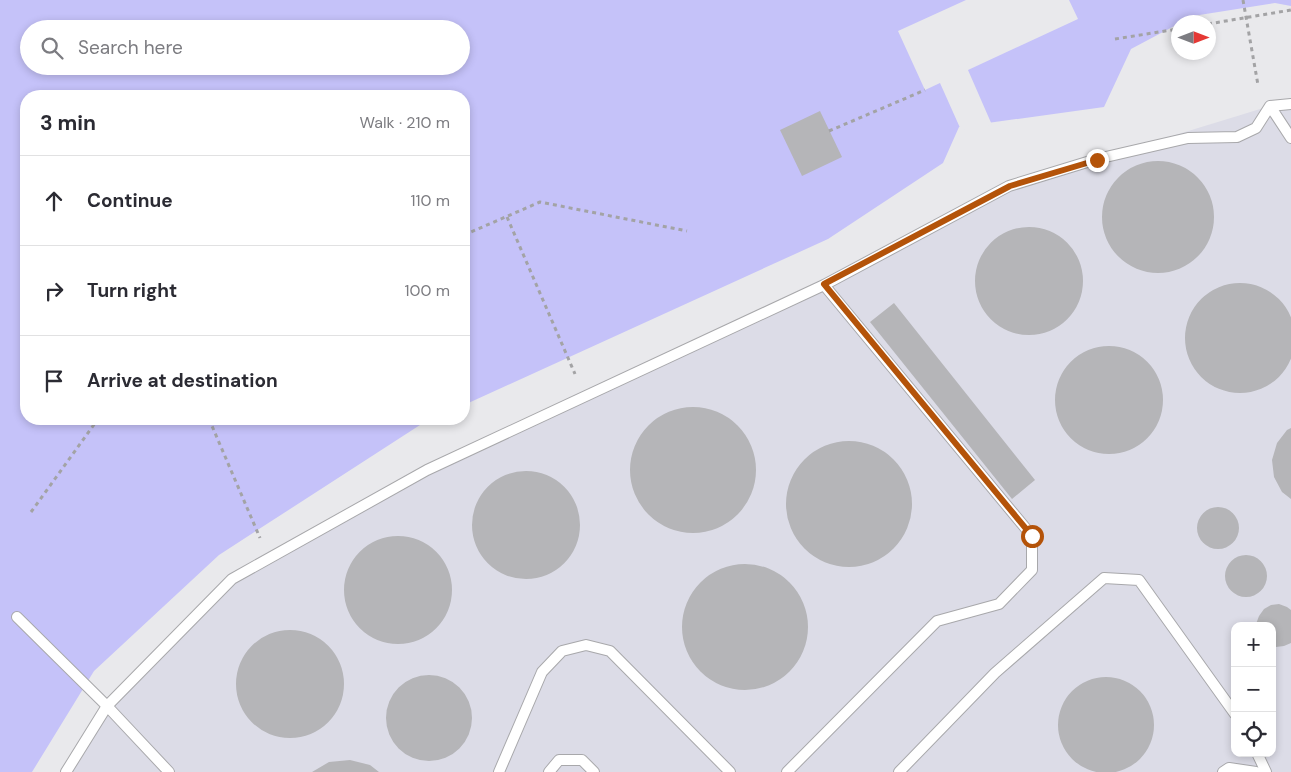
<!DOCTYPE html>
<html lang="en">
<head>
<meta charset="utf-8">
<style>
  :root { --surface:#fff; --page:#f7f7f7; --text:#2b2b33; --muted:#7c7c81; --line:#e1e1e2 }
  body { margin:0; font-family:"DM Sans",sans-serif; background:var(--page); color:var(--text) }
  .controls { position:absolute; right:15px; bottom:15px; display:grid; overflow:hidden; border-radius:10px; box-shadow:0 2px 8px #0003 }
  .controls button { width:45px; height:45px; display:grid; place-items:center; padding:0; border:0; border-bottom:1px solid var(--line); background:var(--surface); color:var(--text); font:25px sans-serif }
  .compass { position:absolute; left:1171px; top:15px; width:45px; height:45px; border-radius:50%; background:var(--surface); box-shadow:0 2px 8px #0003; rotate:90deg }
  .stop { position:absolute; width:15px; height:15px; margin:-11px; border:4px solid #b45309; border-radius:50%; background:#fff }
  .stop.end { background:#b45309; border-color:#fff; box-shadow:0 1px 5px #0008 }
  .list { margin:0; padding:0; list-style:none }
  h2 { display:flex; justify-content:space-between; align-items:center; height:65px; margin:0; padding:0 20px; font-size:21px }
  h2 small { font-size:16px; font-weight:400; color:var(--muted) }
  .list li { display:grid; grid-template-columns:32px 1fr auto; gap:15px; align-items:center; box-sizing:border-box; height:90px; padding:0 20px; border-top:1px solid var(--line) }
  .list b { display:block; font-size:19px; white-space:nowrap }
  .list em { font-size:16px; font-style:normal; color:var(--muted) }
  .icon { flex:none; width:28px; height:28px; fill:none; stroke:currentColor; stroke-width:2; stroke-linecap:round; stroke-linejoin:round }
  .map { position:relative; flex:none; width:1291px; height:772px; overflow:hidden }
  .search { position:absolute; background:var(--surface); box-shadow:0 2px 8px #0003; left:20px; top:20px; width:450px; height:55px; display:flex; align-items:center; gap:12px; box-sizing:border-box; padding:0 18px; border-radius:28px; color:var(--muted); font-size:19px }
  .panel { position:absolute; background:var(--surface); box-shadow:0 2px 8px #0003; left:20px; top:90px; width:450px; height:335px; border-radius:20px }
  .map>svg:first-child { display:block }
  .built { fill:#dcdce7; fill-rule:evenodd }
  .water { fill:#c5c2f9; fill-rule:evenodd }
  .pier { fill:#e9e9ec }
  .building { fill:#b5b5b8 }
  .lines { fill:none; stroke-linecap:round; stroke-linejoin:round }
  .lane-casing { stroke:#a8a8ab; stroke-width:12 }
  .path { stroke:#a3a3a5; stroke-width:3; stroke-dasharray:4 4; stroke-linecap:butt }
  .lane { stroke:#fff; stroke-width:10 }
  .route { stroke:#b45309; stroke-width:6 }
</style>
</head>
<body>
<div class="map">
<svg width="1291" height="772" viewBox="0 0 1291 772">
  <rect width="100%" height="100%" fill="#e9e9ec"/>
  <path class="built" d="M1291,105V772H66L107,706L232,579L427,470L824,285L1009,186L1270,106ZM1235,626H1272V753H1235Z"/>
  <path class="water" d="M0,0H1291V6L1275,3L1193,16L1181,22H1178V24L1131,49L1104,107L959,127L943,163L828,239L464,405V96H26V419H434L420,425L219,555L94,671L32,772H0ZM29,29H461V66H29Z"/>
  <path class="pier" d="M966,0H1069L1078,19L968,70L992,125L961,130L940,83L925,90L898,31Z"/>
  <path class="building" d="M820,111L842,157L802,176L780,130Z
    M1102 217a56 56 0 1 1 112 0a56 56 0 1 1-112 0Z
    M975 281a54 54 0 1 1 108 0a54 54 0 1 1-108 0Z
    M1185 338a55 55 0 1 1 110 0a55 55 0 1 1-110 0Z
    M894,303L1035,480L1012,499L870,322Z
    M1055 400a54 54 0 1 1 108 0a54 54 0 1 1-108 0Z
    M630 470a63 63 0 1 1 126 0a63 63 0 1 1-126 0Z
    M1291,428V499L1282,492L1274,477L1272,460L1277,443L1287,430Z
    M786 504a63 63 0 1 1 126 0a63 63 0 1 1-126 0Z
    M472 525a54 54 0 1 1 108 0a54 54 0 1 1-108 0Z
    M1197 528a21 21 0 1 1 42 0a21 21 0 1 1-42 0Z
    M344 590a54 54 0 1 1 108 0a54 54 0 1 1-108 0Z
    M1225 576a21 21 0 1 1 42 0a21 21 0 1 1-42 0Z
    M682 627a63 63 0 1 1 126 0a63 63 0 1 1-126 0Z
    M1279,604L1287,607L1291,610V643L1284,646L1276,647L1272,646V626H1256V624L1259,616L1264,609L1271,605Z
    M236 684a54 54 0 1 1 108 0a54 54 0 1 1-108 0Z
    M386 718a43 43 0 1 1 86 0a43 43 0 1 1-86 0Z
    M1058 725a48 48 0 1 1 96 0a48 48 0 1 1-96 0Z
    M350,760L370,765L379,772H312L329,762Z"/>
  <g class="lines">
    <defs>
      <path id="lane" d="M1270,106L1291,138
        M1270,106L1291,104
        M17,617L107,706L169,772
        M1257,753L1266,772
        M66,772L107,706L232,579L427,470L824,285L1009,186L1097,159L1188,138L1237,137L1256,128L1270,106
        M499,772L542,672L562,651L586,645L610,651L730,772
        M549,772L559,760H582L594,772
        M787,772L937,621L999,604L1032,570V536L824,285
        M899,772L995,673L1104,578L1139,580L1235,714
        M1223,772L1229,768L1256,772"/>
    </defs>
    <use href="#lane" class="lane-casing"/>
    <path class="path" d="M1243,0L1258,85
      M1208,24L1291,10
      M1115,39L1178,29
      M829,131L925,90
      M507,217L575,374
      M464,235L540,202L687,231
      M209,419L260,538
      M31,512L98,419"/>
    <use href="#lane" class="lane"/>
  </g>
  <g class="lines">
    <path class="route" d="M1032,536L824,284L1010,186L1097,160"/>
  </g>
</svg>
<div class="controls">
<button>+</button>
<button>−</button>
<button><svg class="icon" aria-label="locate" viewBox="0 0 24 24"><circle cx="12" cy="12" r="6"/><path d="M12 2v4M12 18v4M2 12h4M18 12h4"/></svg></button>
</div>
<svg class="compass" viewBox="-18 -18 36 36"><path d="M0-13l5 13h-10z" fill="#e53935"/><path d="M0 13l5-13h-10z" fill="#7c7c81"/></svg>
<div class="stop" style="left:1032px;top:536px"></div>
<div class="stop end" style="left:1097px;top:160px"></div>
<div class="search"><svg class="icon" aria-label="search" viewBox="0 0 24 24"><circle cx="10" cy="10" r="6"/><path d="M15 15l6 6"/></svg>Search here</div>
<section class="panel">
<h2>3 min<small>Walk · 210 m</small></h2>
<ul class="list">
<li><svg class="icon" aria-label="ahead" viewBox="0 0 24 24"><path d="M12 20V5M6 11l6-6 6 6"/></svg><div><b>Continue</b></div><em>110 m</em></li>
<li><svg class="icon" aria-label="right" viewBox="0 0 24 24"><path d="M7 20v-9h11M14 6l5 5-5 5"/></svg><div><b>Turn right</b></div><em>100 m</em></li>
<li><svg class="icon" aria-label="arrive" viewBox="0 0 24 24"><path d="M6 21V4h12l-3 4 3 4H6"/></svg><div><b>Arrive at destination</b></div></li>
</ul>
</section>
</div>
</body>
</html>
